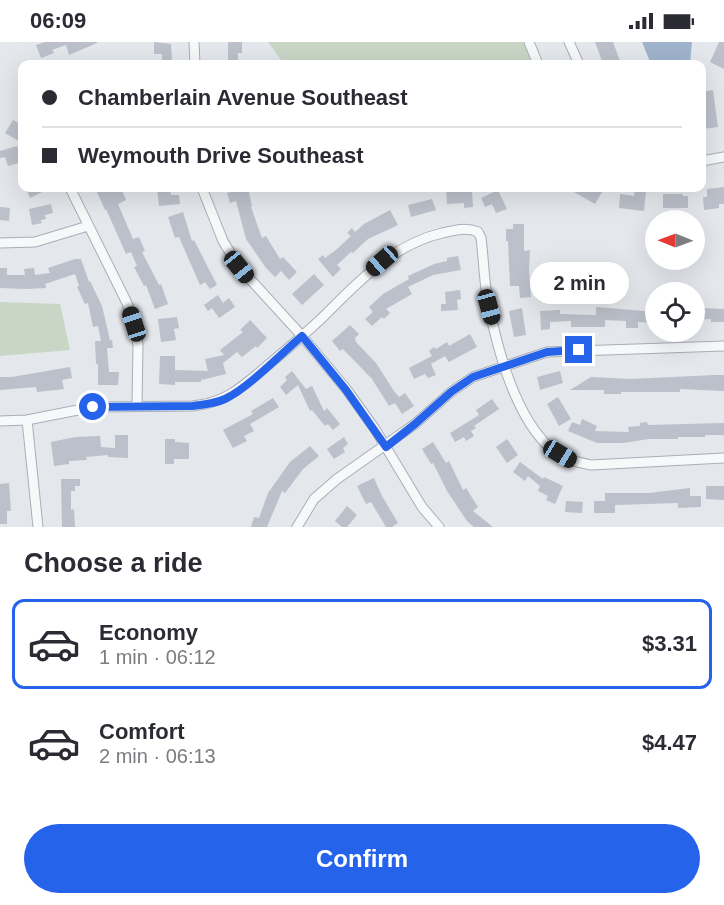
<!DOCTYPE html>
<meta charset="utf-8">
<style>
:root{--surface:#fff;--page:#f2f2f3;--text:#2b2b33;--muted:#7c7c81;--line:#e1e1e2;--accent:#2563eb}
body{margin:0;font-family:Arial,sans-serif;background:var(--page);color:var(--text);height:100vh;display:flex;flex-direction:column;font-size:22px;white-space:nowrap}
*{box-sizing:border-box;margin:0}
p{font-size:20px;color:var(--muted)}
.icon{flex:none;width:33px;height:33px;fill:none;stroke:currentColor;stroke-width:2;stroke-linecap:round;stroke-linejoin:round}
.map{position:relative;height:485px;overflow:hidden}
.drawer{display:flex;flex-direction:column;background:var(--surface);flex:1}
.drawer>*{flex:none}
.guide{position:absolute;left:18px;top:18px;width:688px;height:132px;border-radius:12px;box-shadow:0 6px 24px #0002;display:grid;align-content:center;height:132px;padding:0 24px;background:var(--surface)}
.needle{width:39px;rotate:271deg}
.fabs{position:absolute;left:645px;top:168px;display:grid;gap:12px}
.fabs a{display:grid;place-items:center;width:60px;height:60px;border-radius:50%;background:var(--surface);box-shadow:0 6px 24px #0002;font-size:30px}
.end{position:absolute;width:27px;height:27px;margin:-14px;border:8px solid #2563eb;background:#fff;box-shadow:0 0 0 3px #fff}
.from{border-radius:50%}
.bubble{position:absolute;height:42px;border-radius:21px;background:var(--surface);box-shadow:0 6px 24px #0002;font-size:20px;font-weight:700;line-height:42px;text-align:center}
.car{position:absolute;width:18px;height:36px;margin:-18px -9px;border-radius:8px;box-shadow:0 0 4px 2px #0007;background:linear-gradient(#222 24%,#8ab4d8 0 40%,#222 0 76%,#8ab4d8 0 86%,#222 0)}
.guide b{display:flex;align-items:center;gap:21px;height:57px;font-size:22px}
.guide b+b{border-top:2px solid var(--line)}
.guide i{width:15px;height:15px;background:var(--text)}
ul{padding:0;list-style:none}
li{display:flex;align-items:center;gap:18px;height:90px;margin:0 12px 9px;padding:0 12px;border:3px solid transparent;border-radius:12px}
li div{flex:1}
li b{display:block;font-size:22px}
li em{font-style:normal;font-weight:700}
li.on{border-color:var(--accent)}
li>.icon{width:54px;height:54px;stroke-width:1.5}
h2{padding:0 24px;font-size:27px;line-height:72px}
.action{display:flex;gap:12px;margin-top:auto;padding:12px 24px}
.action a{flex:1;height:69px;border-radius:36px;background:var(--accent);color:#fff;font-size:24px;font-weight:700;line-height:69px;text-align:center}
.status{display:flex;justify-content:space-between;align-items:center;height:42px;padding:0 30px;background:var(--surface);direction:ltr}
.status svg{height:16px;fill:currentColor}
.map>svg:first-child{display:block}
.green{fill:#c9d6c5}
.water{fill:#9fb4cc}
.building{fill:#bbc0ca}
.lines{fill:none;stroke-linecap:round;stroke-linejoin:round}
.minor-casing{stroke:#a9aeb7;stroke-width:11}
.minor{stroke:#f7f8fa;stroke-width:9}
.route{stroke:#2563eb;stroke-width:8}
</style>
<div class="status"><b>06:09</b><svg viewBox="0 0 49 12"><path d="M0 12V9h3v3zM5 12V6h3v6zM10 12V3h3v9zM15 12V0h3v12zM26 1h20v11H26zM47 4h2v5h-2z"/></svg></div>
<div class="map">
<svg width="724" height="485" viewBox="0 0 724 485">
<rect width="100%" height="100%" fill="#e4e7ec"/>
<path class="green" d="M268,0H529L538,22H284Z
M0,260L60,262L70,308L0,314Z"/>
<path class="water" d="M642,0H692L690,22H651Z"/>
<path class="building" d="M45,0H97V1L69,13L66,3L52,8L54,11L41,16L36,3Z
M154,0L171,2L172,20H162V12H154Z
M228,0H242V11H238V22H228Z
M595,0H613L621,22H603Z
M719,0H724V27L710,20Z
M713,48L718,85L702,87V50Z
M13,78L22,83V92L19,99L5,91Z
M17,104L22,120L8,124L5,115L0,116V109Z
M724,145V162H719V166L704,168L703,155H707V147Z
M26,146H40L42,150L30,156Z
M107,146H121L126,158L118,162L133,197L139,195L145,209L142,210L159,243L161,242L168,262L155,267L146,243L144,244L134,225L137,224L131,210L126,212L106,167L105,168L97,150Z
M157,146H170L171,153H179L180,162L159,164Z
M248,146L252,164L251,165L262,196L266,194L280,217L283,215L297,230L289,238L281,229L275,235L266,226L246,197L236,159L230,161L227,151Z
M460,146L461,149H472L473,165L464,166V161L447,162L446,147Z
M576,146H594L602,150L595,162L574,150Z
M635,147L646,149L644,169L619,166L620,152L634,154Z
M498,148L507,167L496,171L492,162L485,165L481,156Z
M663,152H683V154H688V166H663Z
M432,157L436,168L411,175L408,163Z
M51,162L53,171L45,173L46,177L41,178L42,181L32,183L29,167Z
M0,165L10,166L9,179L0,178Z
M390,168L398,183L368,197L353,211L351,210L337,223L341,227L333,235L318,217L323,213L325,216L337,207L351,194L347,191L352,186L355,190L364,182Z
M183,170L192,199L194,198L217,243L210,247L205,240L200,243L179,195L175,196L168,175Z
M513,182H524V209L530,208L529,229L531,255L520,256L519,244H510L508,199H506V187H513Z
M458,214L461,228L433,233L408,245L412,252L386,267L390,271L384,277L382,275L372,284L365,277L373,270L369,265L383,252L409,237L408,234L434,222L447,219V216Z
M75,217H81L89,240L90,239L102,264L110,298H112L113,306H107L109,330H119L118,343H98V322H96L95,299H101L98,284L93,285L88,261L85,262L77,245L79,244L75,232L45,242L46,246L26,247L0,246V226H7V233H25L24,227L34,226L35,233L50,231L48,226Z
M314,232L324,243L302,263L292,252Z
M460,248L461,257L457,258L458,268L441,269V262H446L445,250Z
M218,253L223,261L229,256L235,265L219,276L212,266L208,269L204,263Z
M596,265L656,270V281L638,280V286H626V279L605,278V285H571V279L550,280V287L541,288L540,269L560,268V272L596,273Z
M522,266L526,293L514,295L509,269Z
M703,266L724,267V280H711V277L694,278V267Z
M177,275L179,286L174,287L176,298L161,300L158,277Z
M250,278L267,296L257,306L256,304L242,315L237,310L223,321L226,332L201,338V340H175V343L159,342L160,314H175V328L208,329L205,317L224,313L220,308L243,290L240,288Z
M350,283L359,292L355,296L356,300L376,321L394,349L399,355L405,351L414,364L402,372L395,361L389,364L372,337L343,307L340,309L332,299Z
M470,292L477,305L449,320L445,314L431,322L436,333L428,336L425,332L414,337L409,326L432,314L429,309L434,305L436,307L447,300L449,304Z
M70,325L72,336L62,338L64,347L37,350L36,345L0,348V335H12Z
M292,329L306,347L312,344L324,369L327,366L340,382L333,388L328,382L325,384L312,368L310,369L298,343L286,353L280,345L287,338L285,335Z
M560,329L563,341L540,348L537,335Z
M715,333H724V349L680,347V350H621V352H604V348H570L591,335L630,337Z
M558,355L571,377L559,384L547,362Z
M273,356L279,365L250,382L254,389L244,394L247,399L233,406L223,388L253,372L251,369Z
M492,357L499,367L474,384L476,386L471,389L474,394L466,399L464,395L455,400L450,391L479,373L476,368Z
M582,377L597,384L595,389L629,390L628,385L640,384V381L647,380L648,383L724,381V393H705V395H678V397H649L623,401H597L568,389L572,380L580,383Z
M115,393H128V416L108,415V413L86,415L87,418L69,419V422L54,424L51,400L75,395L100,394L101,405L115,406Z
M344,395L348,402L343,406L345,410L334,417L327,407Z
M165,397H175V400L189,401V417H174V422H165Z
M507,397L518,413L507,421L496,405Z
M433,400L446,421L449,419L463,448L466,446L478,465L473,469L493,485H474L467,479L447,449L433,421L431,422L422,407Z
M310,404L319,414L303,427L285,451L282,449L267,485H251L254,475L259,476L268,451L290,420Z
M520,420L543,437L544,435L563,444L555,462L546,458L548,454L538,449L540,444L528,434L525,439L513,430Z
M374,436L382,454L398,481L392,485H386L371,460L366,462L357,444Z
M61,437H80V444H75V449H71V468L74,467L75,485H62Z
M9,441L11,469H7V482H0V442Z
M706,444H724V458L706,457Z
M690,446V454H701V465L678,466V461L615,463V471H594V459H605V451H649Z
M566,459L583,460L582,471L565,470Z
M347,464L357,473L347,485H342L335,479Z"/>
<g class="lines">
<g class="minor-casing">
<path id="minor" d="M194,0L195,22
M529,0L538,22
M569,0L579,22
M702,119L724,115
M70,146L127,261L134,282L138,303L137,364
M202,146L223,199L239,225L302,294L347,348L375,387L422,465L439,485
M0,201L35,200L88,184
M27,378L38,485
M0,379L27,378L93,365L192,364C226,361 242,345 267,324C286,308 305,292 323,275C358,240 392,203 442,191C455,188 466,185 478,190L481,196C484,219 484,243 489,265C498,309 515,373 549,405C560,416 576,420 591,423L724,416
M297,485L314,457L337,437L415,382L451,350L473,335L547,310L724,304"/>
</g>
<use href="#minor" class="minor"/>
</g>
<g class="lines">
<path class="route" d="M93,365L192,364C203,363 214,362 225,357C248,346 281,312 302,294L346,348L386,405L415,382L451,350L473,335L547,310L579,308"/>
</g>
</svg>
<div class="fabs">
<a><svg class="needle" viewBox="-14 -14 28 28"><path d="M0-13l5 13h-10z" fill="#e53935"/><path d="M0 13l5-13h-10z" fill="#7c7c81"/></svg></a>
<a><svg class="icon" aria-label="locate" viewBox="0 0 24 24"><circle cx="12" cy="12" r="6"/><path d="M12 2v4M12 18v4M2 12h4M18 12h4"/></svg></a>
</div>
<i class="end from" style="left:93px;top:365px"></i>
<i class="end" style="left:579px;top:308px"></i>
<div class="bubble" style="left:530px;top:220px;width:99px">2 min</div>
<i class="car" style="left:382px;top:219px;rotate:229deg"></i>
<i class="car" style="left:239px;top:225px;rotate:141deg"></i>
<i class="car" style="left:489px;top:265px;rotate:165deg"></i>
<i class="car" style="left:134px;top:282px;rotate:342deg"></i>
<i class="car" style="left:560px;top:412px;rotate:121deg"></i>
<div class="guide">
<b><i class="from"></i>Chamberlain Avenue Southeast</b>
<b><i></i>Weymouth Drive Southeast</b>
</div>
</div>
<section class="drawer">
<h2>Choose a ride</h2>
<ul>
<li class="on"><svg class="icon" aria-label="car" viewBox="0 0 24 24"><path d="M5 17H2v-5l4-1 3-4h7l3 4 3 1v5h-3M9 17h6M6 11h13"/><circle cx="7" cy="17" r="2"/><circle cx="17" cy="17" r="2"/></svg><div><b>Economy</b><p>1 min · 06:12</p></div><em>$3.31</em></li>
<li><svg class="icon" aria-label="car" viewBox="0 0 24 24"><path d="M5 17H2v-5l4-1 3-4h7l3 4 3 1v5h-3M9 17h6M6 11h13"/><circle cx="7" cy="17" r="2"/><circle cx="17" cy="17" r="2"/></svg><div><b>Comfort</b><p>2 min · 06:13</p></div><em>$4.47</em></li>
</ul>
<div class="action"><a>Confirm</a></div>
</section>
